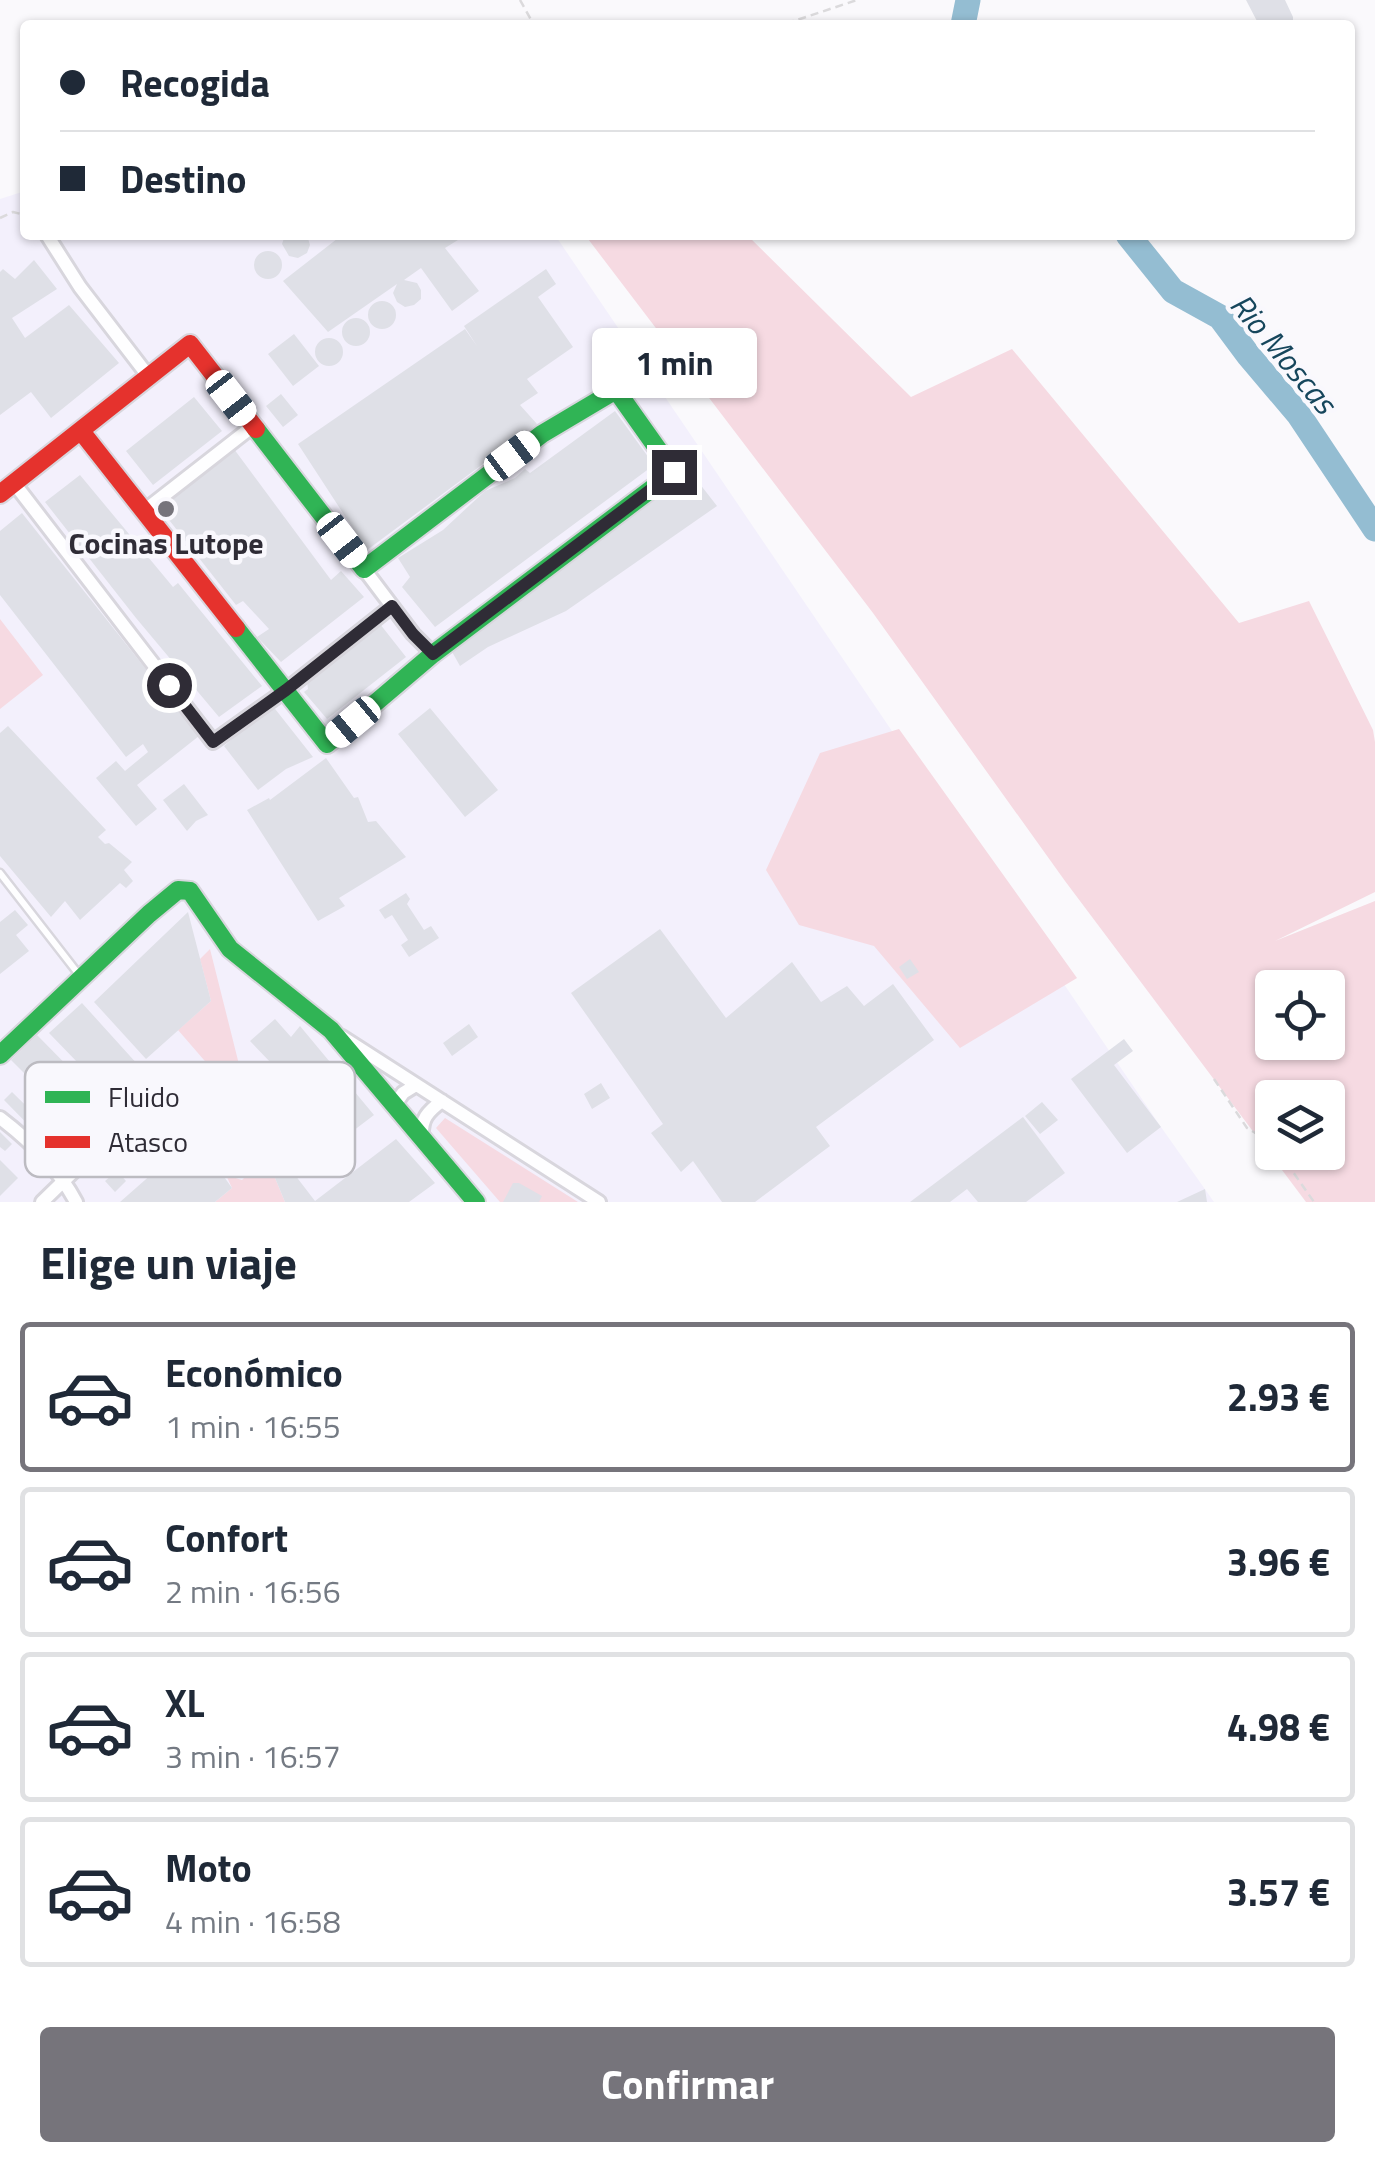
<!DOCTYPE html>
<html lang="es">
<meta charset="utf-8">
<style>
:root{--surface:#fff;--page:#f6f6f7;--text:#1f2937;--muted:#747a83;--line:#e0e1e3;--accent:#76747b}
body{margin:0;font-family:"Titillium Web",sans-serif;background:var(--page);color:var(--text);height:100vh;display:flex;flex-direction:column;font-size:38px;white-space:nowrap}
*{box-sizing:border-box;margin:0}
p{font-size:32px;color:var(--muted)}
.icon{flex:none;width:55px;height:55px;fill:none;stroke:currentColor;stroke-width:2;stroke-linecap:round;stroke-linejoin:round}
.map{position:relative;height:1202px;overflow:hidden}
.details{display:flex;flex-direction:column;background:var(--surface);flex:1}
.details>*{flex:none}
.hud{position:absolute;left:20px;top:20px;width:1335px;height:220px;border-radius:10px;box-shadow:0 2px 8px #0004;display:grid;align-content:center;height:220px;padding:0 40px;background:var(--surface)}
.tools{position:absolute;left:1255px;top:970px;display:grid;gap:20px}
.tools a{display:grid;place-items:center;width:90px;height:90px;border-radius:10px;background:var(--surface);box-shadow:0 2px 8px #0004;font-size:50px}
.end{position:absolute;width:45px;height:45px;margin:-22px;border:12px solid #2f2c36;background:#fff;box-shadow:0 0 0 5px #fff}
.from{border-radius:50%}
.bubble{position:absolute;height:70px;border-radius:10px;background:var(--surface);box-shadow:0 2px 8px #0004;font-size:32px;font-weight:700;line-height:70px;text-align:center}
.car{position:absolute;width:30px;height:60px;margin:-30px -15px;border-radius:12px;box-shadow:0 0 8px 2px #0007;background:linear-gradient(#fff 24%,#345 0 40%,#fff 0 76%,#345 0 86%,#fff 0)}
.hud b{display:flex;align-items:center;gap:35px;height:95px;font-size:38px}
.hud b+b{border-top:2px solid var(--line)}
.hud i{width:25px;height:25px;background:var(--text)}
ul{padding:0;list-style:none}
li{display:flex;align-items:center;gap:30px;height:150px;margin:0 20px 15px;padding:0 20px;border:5px solid var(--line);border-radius:10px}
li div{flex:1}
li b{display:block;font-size:38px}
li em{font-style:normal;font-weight:700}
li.current{border-color:var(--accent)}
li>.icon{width:90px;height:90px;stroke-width:1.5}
h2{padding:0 40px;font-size:45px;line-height:120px}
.action{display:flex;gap:20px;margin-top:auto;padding:20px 40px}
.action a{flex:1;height:115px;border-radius:10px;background:var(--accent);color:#fff;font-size:40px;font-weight:700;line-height:115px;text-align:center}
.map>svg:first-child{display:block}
.built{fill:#f3f0fc}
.green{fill:#f6dae2;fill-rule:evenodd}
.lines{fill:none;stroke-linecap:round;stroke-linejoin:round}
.river{stroke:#94bdd2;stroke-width:25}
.building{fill:#dfe0e7}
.lane-casing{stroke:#d8d6dd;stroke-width:11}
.street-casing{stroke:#d8d6dd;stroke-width:18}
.fast-casing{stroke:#d8d6dd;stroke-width:22}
.jam-casing{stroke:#d8d6dd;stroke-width:22}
.path{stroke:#dbdadc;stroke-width:2.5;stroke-dasharray:8 5;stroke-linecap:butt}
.lane{stroke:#fefeff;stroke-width:6}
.street{stroke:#fefeff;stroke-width:12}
.fast{stroke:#30b455;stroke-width:18}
.jam{stroke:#e5322d;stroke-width:18}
.route{stroke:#2f2c36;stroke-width:12}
.poi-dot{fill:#76747b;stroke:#f9f8fd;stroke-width:4}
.labels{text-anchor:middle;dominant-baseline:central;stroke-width:9;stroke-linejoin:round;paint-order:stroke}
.poi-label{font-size:30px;font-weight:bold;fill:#2f2c36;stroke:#f9f8fd}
.water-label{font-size:32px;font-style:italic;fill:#16465c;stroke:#f9f8fd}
.key{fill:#f9f8fd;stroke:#bcbbc1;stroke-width:2.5}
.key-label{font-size:28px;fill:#2f2c36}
</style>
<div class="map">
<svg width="1375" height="1202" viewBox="0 0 1375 1202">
<rect width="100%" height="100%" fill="#faf9fc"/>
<path class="built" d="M25,191V235H555L1161,1127L1214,1202H0V199Z"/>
<path class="green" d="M585,235H747L911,397L1012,349L1239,623L1309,601L1373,730L1375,742V892L1275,941L1375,901V1202H1306L1065,881L873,613ZM1272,988H1328V1042H1272ZM1272,1098H1328V1152H1272Z
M0,619L43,675L0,709Z
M899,729L1077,978L960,1048L874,946L799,925L766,870L820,753Z
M210,949L256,1132L285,1202H215L232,1188L226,1175L242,1180L255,1167L232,1104L236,1097L178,1030L211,1001L200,959Z
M445,1118L578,1202H500L436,1128Z"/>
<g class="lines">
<path class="river" d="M963,25L968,0
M1128,235L1173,291L1220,317L1249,356L1299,415L1375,529"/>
</g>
<path class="building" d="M1246,0H1285L1293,17V25H1259Z
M285,235H307L310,245L307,253L298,258L289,256L282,244Z
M342,235H454L458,240L445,248L479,291L452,311L421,268L404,280L417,283L421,290V299L414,305L405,307L397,302L393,293L397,284L328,332L283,281Z
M254 265a14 14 0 1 1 28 0a14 14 0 1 1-28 0Z
M34,260L57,289L12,318L25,338L69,305L119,363L51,418L31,392L0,415V272L3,269L15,279Z
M546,269L556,284L538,297L573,347L527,379L538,393L520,405L537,424L367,550L298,444L465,329L477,346L464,326Z
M368 315a14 14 0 1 1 28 0a14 14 0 1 1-28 0Z
M342 332a14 14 0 1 1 28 0a14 14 0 1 1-28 0Z
M294,334L319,366L293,386L268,354Z
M315 352a14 14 0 1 1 28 0a14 14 0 1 1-28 0Z
M281,394L298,415L283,427L266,406Z
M194,397L222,431L153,485L126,451Z
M615,411L654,465L435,627L402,587L410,577L398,558L443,530L485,491L515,478L525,469L530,473Z
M234,449L331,580L341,571L364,597L281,662L257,637L269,629L243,601L236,605L162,511V504Z
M689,470L717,506L566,611L488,647L460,666L451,650Z
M80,475L173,587L178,583L262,686L219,717L136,618L45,502Z
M22,513L199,736L137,785L157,809L136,826L96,778L116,761L125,771L148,752L143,744L126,757L0,595V531Z
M380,624L406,657L327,719L304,692L308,689L307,682Z
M272,705L313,757L286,769L258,790L224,746Z
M430,708L498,790L465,817L398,734Z
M8,726L106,830L98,837L105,844L109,843L132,862L124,870L133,881L126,888L120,883L80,920L65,901L51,917L0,856V733Z
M326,758L354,798L358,797L368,822L376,821L406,857L339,898L345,906L318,921L247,810L269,798L270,800Z
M184,784L208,815L196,821L187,831L163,800Z
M406,893L410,899L407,904L424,930L431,926L439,938L409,957L401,945L408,940L392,915L385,919L379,910Z
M15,910L28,925L16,935L29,951L0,974V922Z
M188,912L211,1001L146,1059L94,1002Z
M660,929L726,1018L792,962L821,1002L847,986L864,1006L893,984L934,1040L816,1127L830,1146L755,1202H722L693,1161L681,1172L651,1133L663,1124L571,993Z
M910,959L919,972L907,979L899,967Z
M82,1003L139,1066L138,1072L149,1085L130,1103L117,1089L109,1095L49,1033Z
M275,1019L291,1037L300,1026L374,1115L295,1175L315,1201L396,1139L435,1183L409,1202H285L256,1132L244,1087L272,1064L250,1041Z
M469,1024L478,1037L452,1056L443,1043Z
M37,1035L101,1100L76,1125L11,1060Z
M1124,1039L1133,1051L1114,1065L1161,1127L1127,1153L1071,1079Z
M601,1083L610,1098L592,1109L584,1094Z
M12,1092L62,1141L53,1150L4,1100Z
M1042,1102L1058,1120L1040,1134L1025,1116Z
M1023,1117L1065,1173L1026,1202H978L967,1189L950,1202H910Z
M0,1132L12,1144L5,1151L0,1147Z
M195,1136L232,1188L215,1202H120Z
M0,1160L18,1178L0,1196Z
M117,1171L126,1181L115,1192L105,1181Z
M513,1183H519L542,1196L539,1202H503Z
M1205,1189L1207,1202H1177Z"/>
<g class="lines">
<g class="lane-casing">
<path id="lane" d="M0,873L80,976"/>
</g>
<g class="street-casing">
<path id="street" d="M47,235L80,287L149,377
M14,483L213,742L286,690L392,606
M144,511L253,426
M364,569L413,634L433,654
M342,1037L599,1202
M394,1106L403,1093L416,1085
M0,1118C29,1140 59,1170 76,1202
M422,1137C421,1119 427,1112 442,1101
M42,1202L152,1095L201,1090"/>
</g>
<g class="fast-casing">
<path id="fast" d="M236,628L327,744L433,654L674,472L616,390L542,434L364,569L256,429
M0,1055L149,914L178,890L190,891L230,949L331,1030L476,1202"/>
</g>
<g class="jam-casing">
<path id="jam" d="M81,431L236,628
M0,494L190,344L256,429"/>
</g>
<path class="path" d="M520,0L534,25
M773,25L794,21L857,0
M0,218L13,212L25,215
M1214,1079L1247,1128L1272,1143
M1279,1152L1314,1202"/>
<use href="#lane" class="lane"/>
<use href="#street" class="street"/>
<use href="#fast" class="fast"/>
<use href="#jam" class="jam"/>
</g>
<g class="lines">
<path class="route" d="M169,685L213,742L286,690L392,606L413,634L433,654L674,472"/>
</g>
<circle class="poi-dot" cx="166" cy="509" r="10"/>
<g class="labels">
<g class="poi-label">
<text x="166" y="543">Cocinas Lutope</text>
</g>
<g class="water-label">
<text transform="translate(1284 353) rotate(50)">Rio Moscas</text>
</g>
</g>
<rect x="25" y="1062" width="330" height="115" rx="15" class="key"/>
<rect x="45" y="1091" width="45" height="12" fill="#30b455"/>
<rect x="45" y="1136" width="45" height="12" fill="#e5322d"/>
<g class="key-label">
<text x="108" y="1107">Fluido</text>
<text x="108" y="1152">Atasco</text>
</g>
</svg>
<div class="tools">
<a><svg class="icon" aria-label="locate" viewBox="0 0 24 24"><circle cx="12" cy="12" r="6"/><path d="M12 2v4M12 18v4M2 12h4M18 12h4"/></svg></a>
<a><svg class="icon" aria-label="layers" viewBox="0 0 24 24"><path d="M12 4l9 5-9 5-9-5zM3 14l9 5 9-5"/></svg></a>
</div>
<i class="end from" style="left:169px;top:685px"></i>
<i class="end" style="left:674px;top:472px"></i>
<div class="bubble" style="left:592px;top:328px;width:165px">1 min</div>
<i class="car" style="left:231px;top:398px;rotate:142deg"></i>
<i class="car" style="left:512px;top:456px;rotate:53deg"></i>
<i class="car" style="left:342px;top:540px;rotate:142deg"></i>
<i class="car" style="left:353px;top:722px;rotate:230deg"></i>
<div class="hud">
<b><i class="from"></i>Recogida</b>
<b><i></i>Destino</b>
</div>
</div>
<section class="details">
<h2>Elige un viaje</h2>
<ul>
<li class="current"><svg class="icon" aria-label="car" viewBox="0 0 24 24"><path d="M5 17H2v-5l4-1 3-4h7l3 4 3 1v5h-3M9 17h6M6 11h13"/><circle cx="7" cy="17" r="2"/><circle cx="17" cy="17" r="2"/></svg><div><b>Económico</b><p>1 min · 16:55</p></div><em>2.93 €</em></li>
<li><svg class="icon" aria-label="car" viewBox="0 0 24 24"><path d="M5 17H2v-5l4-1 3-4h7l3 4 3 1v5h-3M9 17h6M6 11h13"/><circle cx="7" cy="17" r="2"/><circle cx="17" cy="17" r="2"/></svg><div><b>Confort</b><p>2 min · 16:56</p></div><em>3.96 €</em></li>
<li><svg class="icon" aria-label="car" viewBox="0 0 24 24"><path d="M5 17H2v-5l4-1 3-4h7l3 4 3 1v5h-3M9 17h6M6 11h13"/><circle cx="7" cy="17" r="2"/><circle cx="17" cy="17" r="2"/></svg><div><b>XL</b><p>3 min · 16:57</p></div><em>4.98 €</em></li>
<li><svg class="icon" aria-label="car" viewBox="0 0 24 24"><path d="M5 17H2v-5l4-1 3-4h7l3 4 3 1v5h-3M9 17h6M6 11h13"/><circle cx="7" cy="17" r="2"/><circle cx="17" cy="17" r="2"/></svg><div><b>Moto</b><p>4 min · 16:58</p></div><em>3.57 €</em></li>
</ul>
<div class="action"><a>Confirmar</a></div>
</section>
